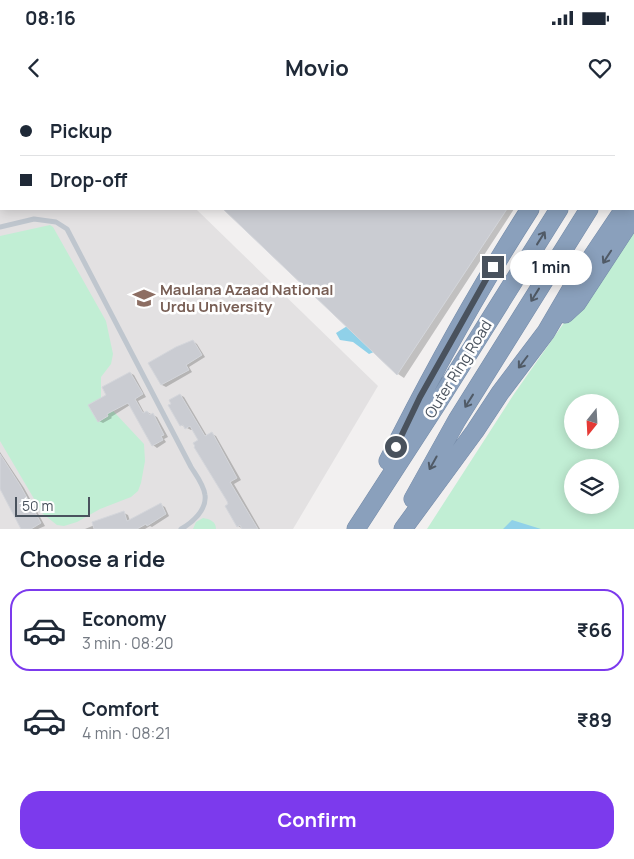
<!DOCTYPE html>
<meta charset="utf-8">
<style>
:root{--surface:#fff;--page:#f2f2f3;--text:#1f2937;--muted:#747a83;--line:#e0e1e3;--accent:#7c3aed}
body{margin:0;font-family:Manrope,sans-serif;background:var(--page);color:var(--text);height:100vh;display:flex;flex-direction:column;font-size:19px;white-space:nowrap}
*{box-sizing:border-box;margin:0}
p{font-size:16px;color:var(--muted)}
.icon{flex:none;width:28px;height:28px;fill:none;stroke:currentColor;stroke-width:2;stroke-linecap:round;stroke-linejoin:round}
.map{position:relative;height:429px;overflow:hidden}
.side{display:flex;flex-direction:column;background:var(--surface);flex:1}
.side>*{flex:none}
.hud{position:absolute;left:0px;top:0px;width:635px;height:110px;box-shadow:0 2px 12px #0003;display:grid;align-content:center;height:110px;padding:0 20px;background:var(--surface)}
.needle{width:32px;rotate:198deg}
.buttons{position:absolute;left:564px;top:294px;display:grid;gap:10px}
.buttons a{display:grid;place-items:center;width:55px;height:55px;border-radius:50%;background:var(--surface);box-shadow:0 2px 12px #0003;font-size:25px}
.scale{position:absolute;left:15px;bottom:12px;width:75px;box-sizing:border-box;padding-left:5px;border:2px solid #49525d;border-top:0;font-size:14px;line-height:18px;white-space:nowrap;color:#49525d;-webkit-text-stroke:4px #fff;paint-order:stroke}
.end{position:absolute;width:22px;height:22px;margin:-11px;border:6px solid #49525d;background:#fff;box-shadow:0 0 0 2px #fff}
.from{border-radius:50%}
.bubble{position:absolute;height:35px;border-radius:18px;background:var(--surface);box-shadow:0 2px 12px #0003;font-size:16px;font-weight:700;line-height:35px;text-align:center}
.hud b{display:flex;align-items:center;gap:18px;height:48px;font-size:19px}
.hud b+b{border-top:1px solid var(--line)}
.hud i{width:12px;height:12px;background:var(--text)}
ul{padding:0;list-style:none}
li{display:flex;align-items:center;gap:15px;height:82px;margin:0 10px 8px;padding:0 10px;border:2px solid transparent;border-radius:20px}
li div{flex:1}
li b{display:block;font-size:19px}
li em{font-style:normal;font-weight:700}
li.on{border-color:var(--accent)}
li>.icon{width:45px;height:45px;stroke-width:1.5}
h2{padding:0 20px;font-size:22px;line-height:60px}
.cta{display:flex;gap:10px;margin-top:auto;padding:10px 20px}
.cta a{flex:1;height:58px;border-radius:20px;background:var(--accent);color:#fff;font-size:20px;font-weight:700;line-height:58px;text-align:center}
.status{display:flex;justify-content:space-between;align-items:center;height:35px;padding:0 25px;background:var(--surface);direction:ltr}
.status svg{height:14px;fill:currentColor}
header{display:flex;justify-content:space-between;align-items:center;height:65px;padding:0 20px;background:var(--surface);font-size:22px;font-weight:700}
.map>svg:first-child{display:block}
.education{fill:#e3e1e2}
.green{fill:#c1eed4;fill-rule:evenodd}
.water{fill:#90d1e9}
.shadow{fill:#0003}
.building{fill:#caccd2;stroke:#d4d6db}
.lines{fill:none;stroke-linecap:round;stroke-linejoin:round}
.highway-casing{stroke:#758ba8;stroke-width:19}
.lane{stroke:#bfc6ce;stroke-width:5}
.street{stroke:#bfc6ce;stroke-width:10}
.highway{stroke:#8aa0bc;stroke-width:18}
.oneway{stroke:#505a66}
.route{stroke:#49525d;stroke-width:6}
.labels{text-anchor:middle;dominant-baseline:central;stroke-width:5;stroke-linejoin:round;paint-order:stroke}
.education-label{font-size:15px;font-weight:bold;fill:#785e54;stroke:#fff;text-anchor:start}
.street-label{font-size:15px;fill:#49525d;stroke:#fff}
</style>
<div class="status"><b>08:16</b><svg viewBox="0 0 49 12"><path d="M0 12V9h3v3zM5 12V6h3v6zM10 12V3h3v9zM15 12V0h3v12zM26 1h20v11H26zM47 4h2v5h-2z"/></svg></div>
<header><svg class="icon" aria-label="back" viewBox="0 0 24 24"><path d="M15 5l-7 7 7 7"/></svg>Movio<svg class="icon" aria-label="heart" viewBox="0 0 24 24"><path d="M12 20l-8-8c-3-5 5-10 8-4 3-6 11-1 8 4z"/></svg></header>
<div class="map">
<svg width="634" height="429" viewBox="0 0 634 429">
<rect width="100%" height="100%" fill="#f2f0f0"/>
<path class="education" d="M8,109H196L378,286L293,429H0V110Z"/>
<path class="green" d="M634,123V429H427L514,294ZM572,302H610V340H572ZM572,368H610V405H572Z
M50,125L53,127L106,221L113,254L111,264L101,277V298L144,344L145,361L141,383L138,391L131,397L100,409L77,422L64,426L57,425L43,414L0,341V136Z
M203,418C209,419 216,421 216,429H193L196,422Z"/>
<path class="water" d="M352,223L381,249L369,254L353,242L340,240L336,233Z
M512,420L541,429H503Z"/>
<path class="shadow" d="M283,0H586L282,1Z
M225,109H514L404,278L398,274Z
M193,241L197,244L205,257L189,267L192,272L166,287L162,285L150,263Z
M130,273L134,275L146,297L138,301L145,314L147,312L157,317L168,337L164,339L166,342L157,348L153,345L130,305L111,317L112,318L103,323L99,321L108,296Z
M180,295L184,297L207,336L212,334L216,336L241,380L234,384L260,429H243L238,426L227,407L230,405L200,341L193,329L191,330L181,325Z
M0,352L24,388L45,426L38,429H23L0,386Z
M161,405L165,407L169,416L152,427L150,426L145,429H85L124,413L128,415L130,421Z"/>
<path class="building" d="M223,109H507L397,275Z
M193,240L202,255L186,265L189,270L161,285L148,263L176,247Z
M130,272L143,294L135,299L143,313L147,311L150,315L153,313L164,335L161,336L163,340L152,346L128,303L107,314L108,316L98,322L88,305L106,295L102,287Z
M180,294L205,336L212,332L237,378L230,382L258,429H242L240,425L237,427L225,406L228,404L227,401L194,347L195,346L193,343L198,340L190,326L185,329L183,325L180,326L168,305L171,304L169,300Z
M0,354L20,385L41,423L31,429H21L0,389Z
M161,403L166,414L147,426L146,424L137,429H94L92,422L124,411L127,421Z"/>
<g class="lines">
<g class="highway-casing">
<path id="highway" d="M597,1L598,0
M626,1L627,0
M634,94V93
M565,214L577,203L634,116
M388,361C431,275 478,190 530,109
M413,399L457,320L589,109
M356,429L435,307L559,109
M403,429L475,331L500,293L546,232L577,179L624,109"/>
</g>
<path class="lane" d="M0,127L34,119L56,122L67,129L191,367C196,375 204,385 205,395C207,410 192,423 181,429"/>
<path class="street" d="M0,80H1
M0,101H1"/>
<use href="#highway" class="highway"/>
</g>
<defs><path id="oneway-shaft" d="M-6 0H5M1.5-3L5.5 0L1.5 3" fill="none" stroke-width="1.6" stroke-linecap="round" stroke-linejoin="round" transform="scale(1.25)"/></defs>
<g class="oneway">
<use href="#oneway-shaft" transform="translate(541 138) rotate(-58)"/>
<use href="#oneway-shaft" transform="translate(607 157) rotate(123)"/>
<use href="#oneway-shaft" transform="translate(535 195) rotate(122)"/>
<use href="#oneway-shaft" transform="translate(523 262) rotate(127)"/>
<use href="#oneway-shaft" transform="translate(469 301) rotate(122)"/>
<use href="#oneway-shaft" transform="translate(433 363) rotate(119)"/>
</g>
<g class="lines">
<path class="route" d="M396,347L420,297L493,167"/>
</g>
<defs>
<g id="university-bare" transform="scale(1.725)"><path d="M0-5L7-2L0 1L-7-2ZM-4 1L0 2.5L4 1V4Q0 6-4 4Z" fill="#8d6e63" stroke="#fff" stroke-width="2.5" paint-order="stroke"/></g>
</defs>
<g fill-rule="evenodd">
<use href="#university-bare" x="144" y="198"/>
</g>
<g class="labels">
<g class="education-label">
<text x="160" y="189">Maulana Azaad National<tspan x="160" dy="17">Urdu University</tspan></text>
</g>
<g class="street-label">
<text transform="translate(458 269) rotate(-58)">Outer Ring Road</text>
</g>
</g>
</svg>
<div class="buttons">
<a><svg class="needle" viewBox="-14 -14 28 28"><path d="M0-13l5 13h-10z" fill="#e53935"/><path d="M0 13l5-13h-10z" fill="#747a83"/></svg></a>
<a><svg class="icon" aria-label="layers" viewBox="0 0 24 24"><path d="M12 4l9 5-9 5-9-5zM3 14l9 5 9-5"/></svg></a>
</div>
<div class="scale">50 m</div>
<i class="end from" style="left:396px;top:347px"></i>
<i class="end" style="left:493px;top:167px"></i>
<div class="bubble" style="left:510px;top:150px;width:82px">1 min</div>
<div class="hud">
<b><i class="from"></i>Pickup</b>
<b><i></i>Drop-off</b>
</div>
</div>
<section class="side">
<h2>Choose a ride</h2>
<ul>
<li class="on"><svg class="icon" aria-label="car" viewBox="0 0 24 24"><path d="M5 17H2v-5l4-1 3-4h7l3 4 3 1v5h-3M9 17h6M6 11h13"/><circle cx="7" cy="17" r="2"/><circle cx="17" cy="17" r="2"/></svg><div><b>Economy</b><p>3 min · 08:20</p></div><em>₹66</em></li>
<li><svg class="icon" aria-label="car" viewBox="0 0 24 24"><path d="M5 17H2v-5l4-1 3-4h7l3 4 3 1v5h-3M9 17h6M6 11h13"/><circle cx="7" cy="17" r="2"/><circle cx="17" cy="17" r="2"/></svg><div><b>Comfort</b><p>4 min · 08:21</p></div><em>₹89</em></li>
</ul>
<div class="cta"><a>Confirm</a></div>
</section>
